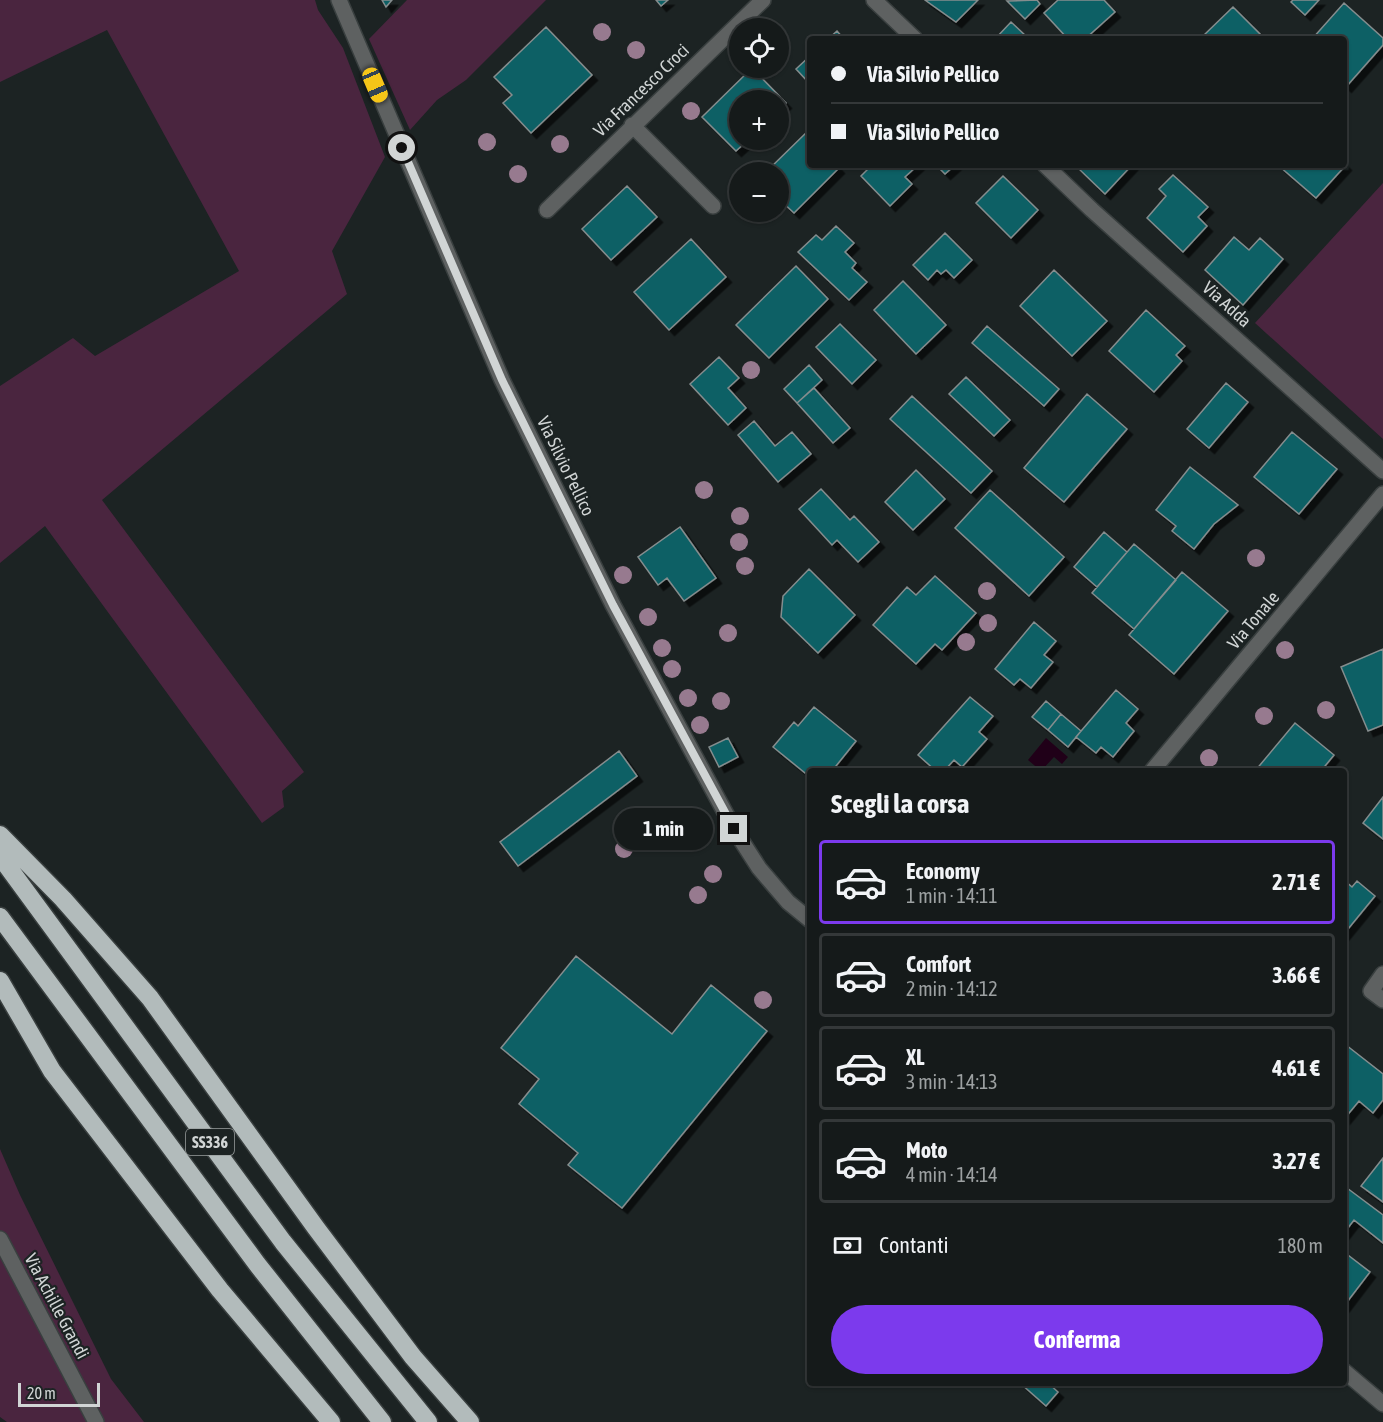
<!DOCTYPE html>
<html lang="it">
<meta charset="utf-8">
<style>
:root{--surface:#151a1a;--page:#1e2323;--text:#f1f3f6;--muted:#9da1a2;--line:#343839;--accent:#7c3aed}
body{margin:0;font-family:"Asap Condensed",sans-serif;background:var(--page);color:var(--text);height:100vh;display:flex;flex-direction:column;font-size:22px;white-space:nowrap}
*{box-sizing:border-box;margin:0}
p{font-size:20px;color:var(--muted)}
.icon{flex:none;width:33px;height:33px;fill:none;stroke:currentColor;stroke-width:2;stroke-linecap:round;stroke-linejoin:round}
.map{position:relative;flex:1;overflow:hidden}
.drawer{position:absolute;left:807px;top:768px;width:540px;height:618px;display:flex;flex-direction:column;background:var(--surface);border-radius:6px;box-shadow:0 2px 4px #0004,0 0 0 2px var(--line)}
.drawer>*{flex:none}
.guide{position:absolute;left:807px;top:36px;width:540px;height:132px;border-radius:6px;box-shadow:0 2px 4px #0004,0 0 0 2px var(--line);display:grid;align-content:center;height:132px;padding:0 24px;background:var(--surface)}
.fabs{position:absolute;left:729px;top:18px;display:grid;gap:12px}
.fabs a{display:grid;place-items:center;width:60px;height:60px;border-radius:50%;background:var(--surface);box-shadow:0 2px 4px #0004,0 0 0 2px var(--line);font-size:30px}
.scale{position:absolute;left:18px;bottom:15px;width:82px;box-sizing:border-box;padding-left:6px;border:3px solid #d1d5d5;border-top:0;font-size:16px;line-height:21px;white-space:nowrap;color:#d1d5d5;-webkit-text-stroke:4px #1c2323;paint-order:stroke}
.end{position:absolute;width:27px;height:27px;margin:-14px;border:8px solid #d1d5d5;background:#111;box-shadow:0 0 0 3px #111}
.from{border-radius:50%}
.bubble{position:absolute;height:42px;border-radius:21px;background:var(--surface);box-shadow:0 2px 4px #0004,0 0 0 2px var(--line);font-size:20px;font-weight:700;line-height:42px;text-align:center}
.car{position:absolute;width:18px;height:36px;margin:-18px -9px;border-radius:8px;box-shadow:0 0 4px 2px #0007;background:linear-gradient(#f5c518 24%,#345 0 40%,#f5c518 0 76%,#345 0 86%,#f5c518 0)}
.guide b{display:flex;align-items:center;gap:21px;height:57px;font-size:22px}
.guide b+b{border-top:2px solid var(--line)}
.guide i{width:15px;height:15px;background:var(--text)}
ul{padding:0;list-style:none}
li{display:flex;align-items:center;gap:18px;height:84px;margin:0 12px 9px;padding:0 12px;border:3px solid var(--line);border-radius:6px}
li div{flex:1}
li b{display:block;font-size:22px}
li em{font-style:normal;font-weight:700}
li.on{border-color:var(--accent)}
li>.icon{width:54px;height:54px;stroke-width:1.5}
h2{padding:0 24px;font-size:27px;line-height:72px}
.pay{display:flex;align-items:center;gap:15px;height:66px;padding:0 24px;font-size:22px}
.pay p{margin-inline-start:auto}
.cta{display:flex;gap:12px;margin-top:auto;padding:12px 24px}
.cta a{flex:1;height:69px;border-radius:36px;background:var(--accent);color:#fff;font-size:24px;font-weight:700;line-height:69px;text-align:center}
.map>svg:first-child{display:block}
.green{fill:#4a253f}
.water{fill:#200018}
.building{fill:#0d6065;stroke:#858d8e;stroke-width:1.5;filter:url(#shadow)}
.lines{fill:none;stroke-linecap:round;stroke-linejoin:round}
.minor-casing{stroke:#393f3f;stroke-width:18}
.highway-casing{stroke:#393f3f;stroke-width:21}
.minor{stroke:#5e6161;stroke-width:15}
.highway{stroke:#b2bbbb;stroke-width:18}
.tree{fill:#977a8f}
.route{stroke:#d1d5d5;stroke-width:8}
.labels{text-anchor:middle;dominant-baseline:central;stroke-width:4.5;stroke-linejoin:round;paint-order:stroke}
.shield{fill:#1c2323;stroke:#9ba0a0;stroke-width:1.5}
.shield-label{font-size:16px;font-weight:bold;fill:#d1d5d5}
.street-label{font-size:18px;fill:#d1d5d5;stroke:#1c2323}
</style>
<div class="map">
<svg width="1383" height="1422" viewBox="0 0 1383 1422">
<defs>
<filter id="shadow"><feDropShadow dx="5.5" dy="5.5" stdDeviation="0" flood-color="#0009"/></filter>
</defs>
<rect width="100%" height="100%" fill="#1c2323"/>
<path class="green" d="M0,0H315L318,10L343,48L385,157L332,251L347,294L102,500L304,772L282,791L284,807L262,823L45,526L0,563V386L73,338L95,356L239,271L107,30L0,82Z
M407,0H546L466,80L437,100L410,130L369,39Z
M1383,183V439L1255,323Z
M0,1149L20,1195L111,1379L144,1422H7L0,1417Z"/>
<path class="water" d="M1046,738L1068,757L1062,764L1054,757L1041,771L1028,760Z"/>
<path class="building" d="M382,0H392L386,7Z
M656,0H668L661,6Z
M925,0H978L956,22Z
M1037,0L1040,4L1025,19L1007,1Z
M1058,0H1104L1115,12L1085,39H1068L1044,13Z
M1293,0H1319L1305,15L1291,2Z
M1344,3L1383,38V45L1346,87L1344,85V39H1312Z
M1233,7L1260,34L1255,38L1256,39H1206L1203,36Z
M1011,22L1027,37L1025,39H995Z
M546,27L592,75L531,133L503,103L512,95L494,77Z
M837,31L844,39H828Z
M810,56V84L796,69Z
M752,68L786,103L778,110V100H740V140H748L736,151L702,117Z
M810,129V165H836L839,168L794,213L778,198V172H766Z
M1344,163L1346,165L1316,198L1279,166L1344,165Z
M872,165H918L905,177L912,184L890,206L861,176Z
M936,165H955L945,174Z
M1082,165H1132L1105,194L1079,169Z
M1173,175L1208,207L1198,217L1207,226L1183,252L1147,218L1166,196L1159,189Z
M1003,176L1038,210L1011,238L976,203Z
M627,186L657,217L611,260L582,229Z
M836,226L854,243L845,252L856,263L852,268L867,282L849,300L798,252L816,235L822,240Z
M945,233L972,260L954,278L946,270L941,274L937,270L928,280L913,265Z
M1234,237L1249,250L1260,238L1283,259L1243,305L1205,270Z
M691,239L726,277L669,330L634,292Z
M796,266L828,299L769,358L736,325Z
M1054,270L1107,321L1072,356L1020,306Z
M903,281L946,325L916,354L874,310Z
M1146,310L1185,346L1176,355L1182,361L1154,392L1109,351Z
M840,324L876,360L852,384L816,347Z
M987,326L1059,389L1044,406L972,343Z
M719,357L739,378L728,388L746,408L728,425L690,384Z
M809,365L822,380L797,403L784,389Z
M966,377L1010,420L994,436L949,394Z
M1226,383L1248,402L1209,448L1187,429Z
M814,388L850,428L833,443L797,403Z
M1087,394L1127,429L1064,502L1024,468Z
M912,396L992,471L971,493L890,419Z
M754,421L775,446L792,432L811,454L778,482L738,435Z
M1292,432L1337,469L1299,514L1254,477Z
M1190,467L1238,505L1214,524L1194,549L1172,531L1176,526L1156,510Z
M916,470L945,499L913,530L885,502Z
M821,489L850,520L854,516L879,542L858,562L837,540L832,545L799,509Z
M990,490L1064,557L1029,596L955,528Z
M680,527L716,578L684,601L667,578L658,585L638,557Z
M1104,532L1127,552L1097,587L1074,567Z
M1134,544L1176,580L1134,629L1092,593Z
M809,569L855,615L818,653L781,617L783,596Z
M1182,572L1228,611L1174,674L1129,635Z
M935,576L976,613L942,650L935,644L916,664L873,625L907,587L916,595Z
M1034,622L1056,641L1044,655L1053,662L1031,688L1020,679L1014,685L995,669Z
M1383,649V725L1368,731L1341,667Z
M1116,690L1138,709L1126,723L1134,731L1113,757L1101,747L1096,753L1076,737Z
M970,697L993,716L979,732L987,739L962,767L954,760L944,771H936L918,755Z
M1046,701L1061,714L1048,730L1032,717Z
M814,707L856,741L832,771H810V777L773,747L794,722L798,726Z
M1061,714L1081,731L1068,747L1048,730Z
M1295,723L1334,755L1321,771H1255Z
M728,738L738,757L719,767L709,747Z
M619,751L637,776L518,866L500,842Z
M1383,797V839L1363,823Z
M1344,880L1352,887L1357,881L1375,896L1344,934Z
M576,956L672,1034L711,985L767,1031L622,1208L568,1165L578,1153L519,1104L539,1079L501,1048Z
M1346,1045L1383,1074V1100L1373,1113L1359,1101L1345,1118L1344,1047Z
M1383,1158V1202L1361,1186Z
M1347,1188L1383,1215V1243L1354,1220L1344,1233V1191Z
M1344,1252L1370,1272L1344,1306Z
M1020,1383H1048L1058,1392L1046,1406Z"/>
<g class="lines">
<g class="minor-casing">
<path id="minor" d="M339,0L502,380L613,605L734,829L759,868L788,902L810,920
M874,0L915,39
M632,125L713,206
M1045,165L1092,210L1383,471
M547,210L763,0
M1152,771L1383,494
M1383,974L1371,991L1383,1000
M0,1239L96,1422
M1344,1371L1383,1404"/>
</g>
<g class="highway-casing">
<path id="highway" d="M0,835L63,899L150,998L316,1228L413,1357L470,1422
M0,856L283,1242L428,1422
M0,917L257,1264L382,1422
M0,981L52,1071L220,1290L331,1422"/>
</g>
<use href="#minor" class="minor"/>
<use href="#highway" class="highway"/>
</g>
<g class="tree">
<circle cx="602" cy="32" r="9"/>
<circle cx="636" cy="50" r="9"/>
<circle cx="691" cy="111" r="9"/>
<circle cx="487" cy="142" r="9"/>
<circle cx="560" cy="144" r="9"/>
<circle cx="518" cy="174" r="9"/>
<circle cx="751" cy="370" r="9"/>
<circle cx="704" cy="490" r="9"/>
<circle cx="740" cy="516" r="9"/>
<circle cx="739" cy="542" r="9"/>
<circle cx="1256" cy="558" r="9"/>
<circle cx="745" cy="566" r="9"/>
<circle cx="623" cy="575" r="9"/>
<circle cx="987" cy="591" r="9"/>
<circle cx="648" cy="617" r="9"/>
<circle cx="988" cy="623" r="9"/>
<circle cx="728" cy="633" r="9"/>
<circle cx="966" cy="642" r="9"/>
<circle cx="662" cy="648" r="9"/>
<circle cx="1285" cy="650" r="9"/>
<circle cx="672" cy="669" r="9"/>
<circle cx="688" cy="698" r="9"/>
<circle cx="721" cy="701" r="9"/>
<circle cx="1326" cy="710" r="9"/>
<circle cx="1264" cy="716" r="9"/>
<circle cx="700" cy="725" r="9"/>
<circle cx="1209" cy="758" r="9"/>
<circle cx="624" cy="849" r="9"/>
<circle cx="713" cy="874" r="9"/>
<circle cx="698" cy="895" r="9"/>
<circle cx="763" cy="1000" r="9"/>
</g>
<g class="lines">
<path class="route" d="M402,148L502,380L613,605L734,829"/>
</g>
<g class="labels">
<rect class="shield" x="186" y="1129" width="48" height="26" rx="4.5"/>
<g class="shield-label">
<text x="210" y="1142">SS336</text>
</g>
<g class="street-label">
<text transform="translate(641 90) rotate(-44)">Via Francesco Croci</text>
<text transform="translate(1227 304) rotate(42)">Via Adda</text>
<text transform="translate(566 466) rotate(64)">Via Silvio Pellico</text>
<text transform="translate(1253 620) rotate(-50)">Via Tonale</text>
<text transform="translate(57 1306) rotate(62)">Via Achille Grandi</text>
</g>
</g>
</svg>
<div class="fabs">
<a><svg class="icon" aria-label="locate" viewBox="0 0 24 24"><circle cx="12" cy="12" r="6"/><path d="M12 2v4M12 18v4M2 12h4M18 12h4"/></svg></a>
<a>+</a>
<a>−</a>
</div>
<div class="scale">20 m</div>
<i class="end from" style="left:402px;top:148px"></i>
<i class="end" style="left:734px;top:829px"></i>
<div class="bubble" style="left:614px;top:808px;width:99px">1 min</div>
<i class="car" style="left:375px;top:85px;rotate:157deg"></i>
<div class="guide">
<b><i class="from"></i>Via Silvio Pellico</b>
<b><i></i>Via Silvio Pellico</b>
</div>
<section class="drawer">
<h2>Scegli la corsa</h2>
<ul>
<li class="on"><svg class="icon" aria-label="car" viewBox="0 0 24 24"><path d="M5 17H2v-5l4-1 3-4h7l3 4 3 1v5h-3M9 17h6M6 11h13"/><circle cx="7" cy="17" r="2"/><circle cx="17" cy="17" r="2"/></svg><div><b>Economy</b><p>1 min · 14:11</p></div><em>2.71 €</em></li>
<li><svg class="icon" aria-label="car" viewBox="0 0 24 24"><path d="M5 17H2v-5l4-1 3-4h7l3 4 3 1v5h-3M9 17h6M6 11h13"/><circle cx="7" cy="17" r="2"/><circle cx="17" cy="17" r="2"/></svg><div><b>Comfort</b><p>2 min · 14:12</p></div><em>3.66 €</em></li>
<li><svg class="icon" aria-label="car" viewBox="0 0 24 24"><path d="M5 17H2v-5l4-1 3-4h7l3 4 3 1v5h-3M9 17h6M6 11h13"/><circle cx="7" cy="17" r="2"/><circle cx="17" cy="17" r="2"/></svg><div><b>XL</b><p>3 min · 14:13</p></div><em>4.61 €</em></li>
<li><svg class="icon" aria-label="car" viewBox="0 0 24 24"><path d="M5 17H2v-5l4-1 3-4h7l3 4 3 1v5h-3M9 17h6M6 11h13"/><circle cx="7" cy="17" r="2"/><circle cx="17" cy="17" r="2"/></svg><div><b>Moto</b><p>4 min · 14:14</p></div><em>3.27 €</em></li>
</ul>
<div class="pay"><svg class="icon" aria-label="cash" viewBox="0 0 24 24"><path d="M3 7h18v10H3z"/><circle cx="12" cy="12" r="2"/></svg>Contanti<p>180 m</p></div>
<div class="cta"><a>Conferma</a></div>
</section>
</div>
